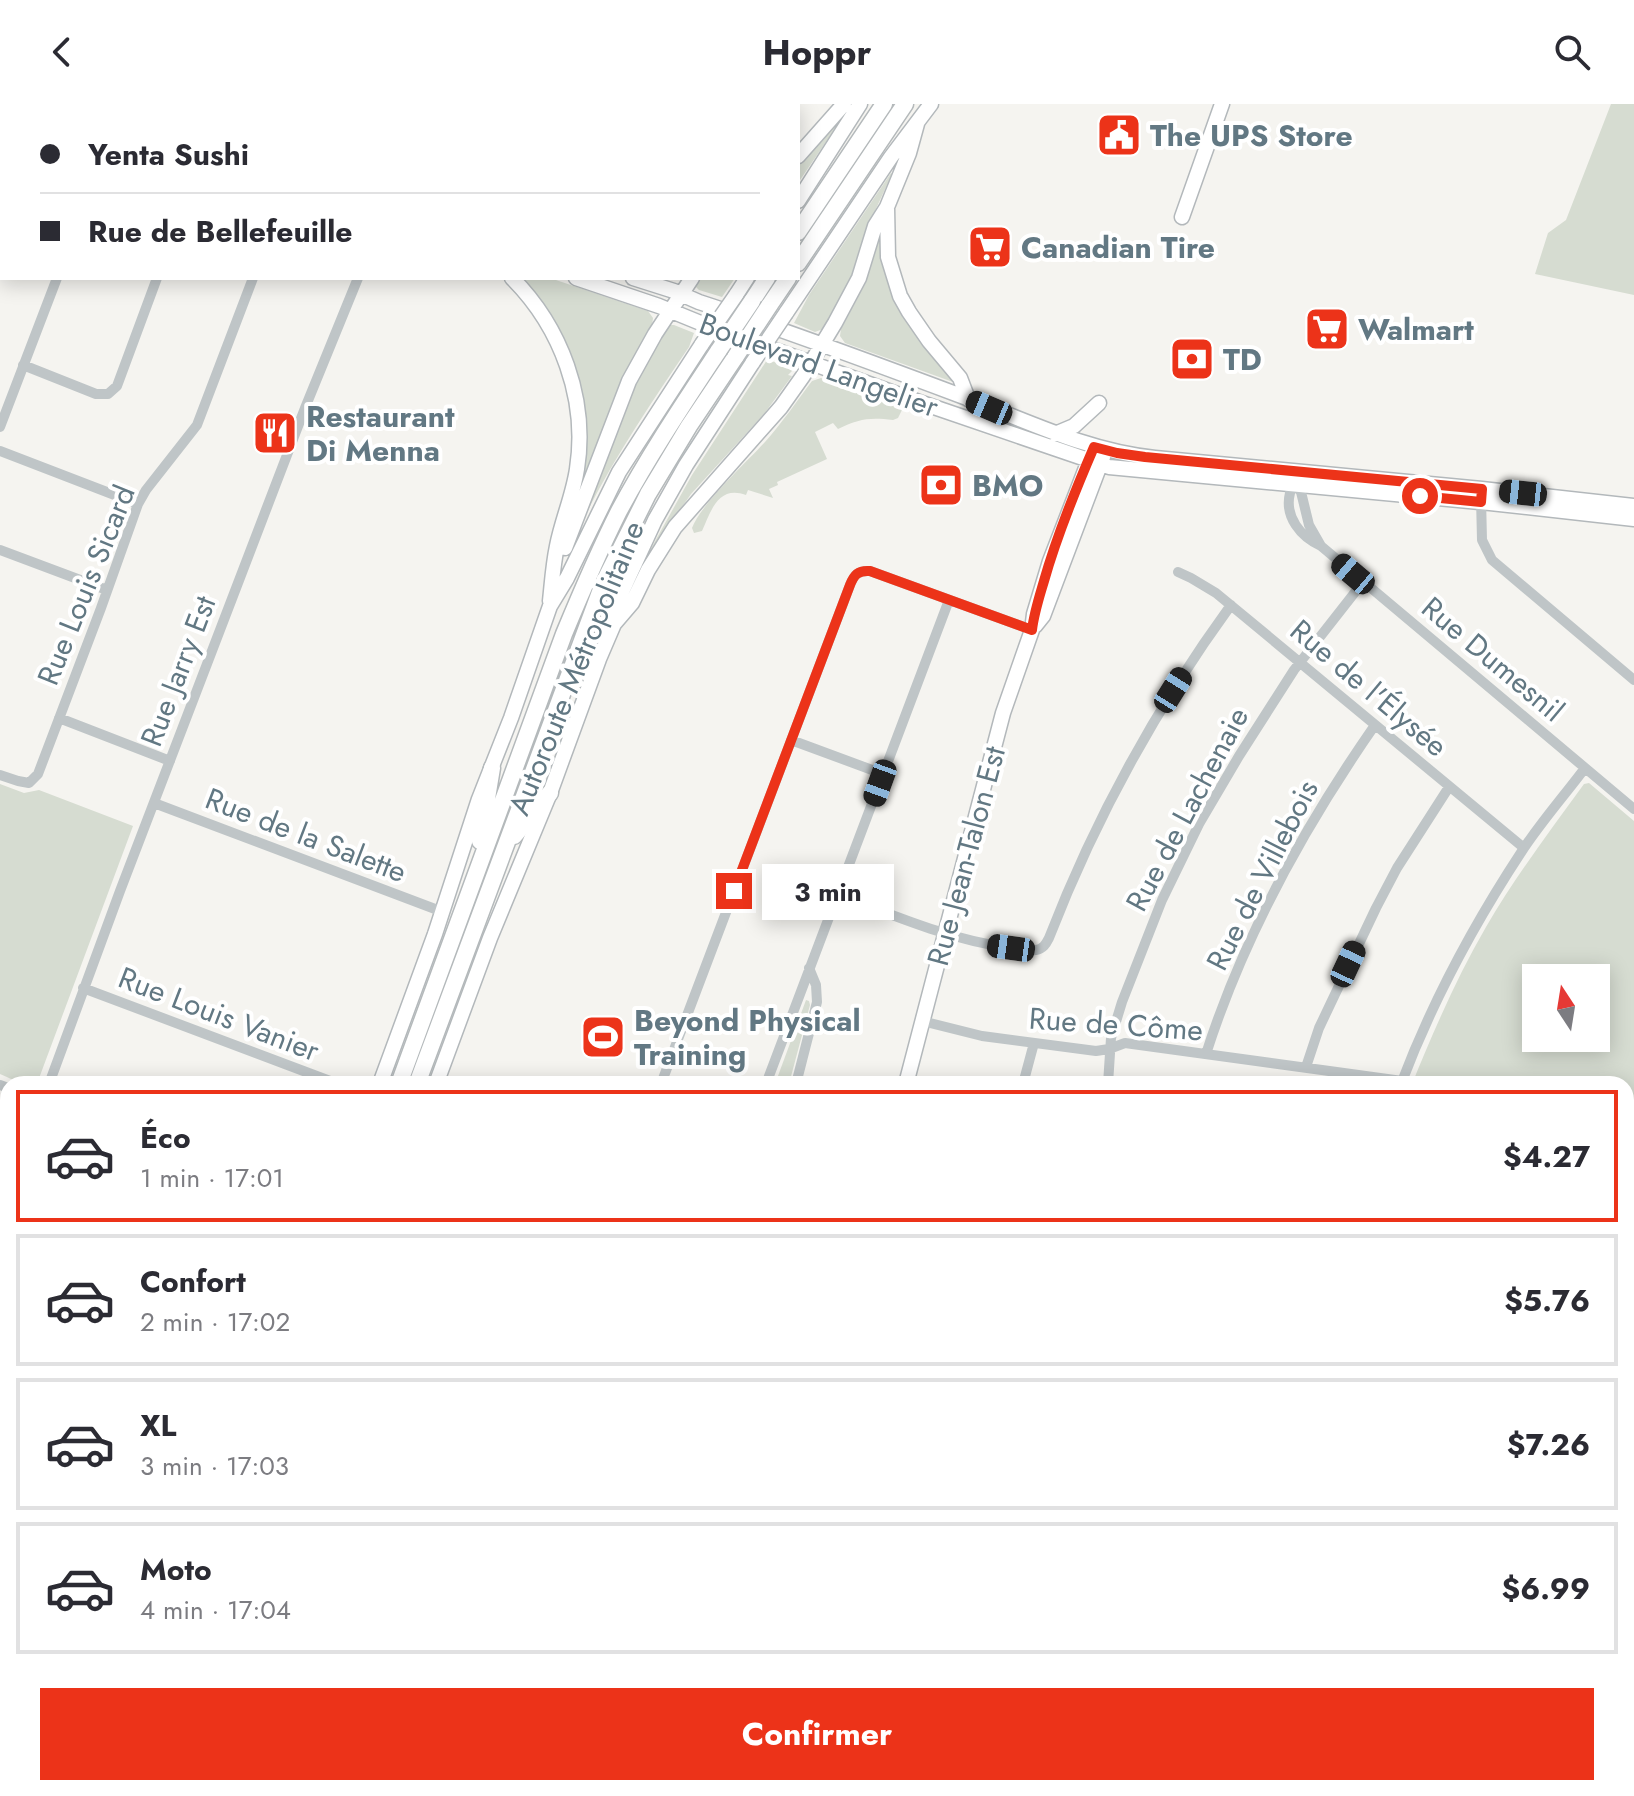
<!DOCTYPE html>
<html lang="fr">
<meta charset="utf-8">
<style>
:root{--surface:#fff;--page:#f2f2f3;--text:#2b2b33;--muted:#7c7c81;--line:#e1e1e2;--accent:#ec3319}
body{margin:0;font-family:Jost,sans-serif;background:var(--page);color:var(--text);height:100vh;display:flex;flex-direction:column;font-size:30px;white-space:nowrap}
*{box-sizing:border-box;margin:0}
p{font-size:26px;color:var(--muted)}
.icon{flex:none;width:44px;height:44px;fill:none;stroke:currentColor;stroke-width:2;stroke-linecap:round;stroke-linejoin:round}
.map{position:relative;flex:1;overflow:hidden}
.sheet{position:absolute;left:0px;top:972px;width:1634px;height:720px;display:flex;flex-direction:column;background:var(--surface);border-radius:24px 24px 0 0;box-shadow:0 4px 20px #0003}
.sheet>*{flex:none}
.banner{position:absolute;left:0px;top:0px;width:800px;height:176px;box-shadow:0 4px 20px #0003;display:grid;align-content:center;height:176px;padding:0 40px;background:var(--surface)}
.needle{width:52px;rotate:348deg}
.tools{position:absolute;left:1522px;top:860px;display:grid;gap:16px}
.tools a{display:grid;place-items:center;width:88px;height:88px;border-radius:0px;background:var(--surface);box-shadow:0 4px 20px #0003;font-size:40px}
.end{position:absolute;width:36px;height:36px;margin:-18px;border:10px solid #ec3319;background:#fff;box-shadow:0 0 0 4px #fff}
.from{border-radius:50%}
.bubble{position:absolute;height:56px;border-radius:0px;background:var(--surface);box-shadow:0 4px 20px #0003;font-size:26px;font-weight:700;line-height:56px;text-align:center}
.car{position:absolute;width:24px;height:48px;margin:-24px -12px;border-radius:10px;box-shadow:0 0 6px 2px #0007;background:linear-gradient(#222 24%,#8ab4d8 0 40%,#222 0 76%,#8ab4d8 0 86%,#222 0)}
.banner b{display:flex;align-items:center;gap:28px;height:76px;font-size:30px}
.banner b+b{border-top:2px solid var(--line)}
.banner i{width:20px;height:20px;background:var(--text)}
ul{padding:14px 0 0;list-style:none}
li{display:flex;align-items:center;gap:24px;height:132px;margin:0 16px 12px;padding:0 24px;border:4px solid var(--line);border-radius:0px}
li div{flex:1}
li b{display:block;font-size:30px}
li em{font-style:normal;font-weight:700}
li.on{border-color:var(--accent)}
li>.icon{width:72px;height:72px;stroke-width:1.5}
.cta{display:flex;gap:16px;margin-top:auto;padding:16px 40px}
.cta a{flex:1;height:92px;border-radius:0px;background:var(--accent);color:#fff;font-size:32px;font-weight:700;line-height:92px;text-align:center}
header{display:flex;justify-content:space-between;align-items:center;height:104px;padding:0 40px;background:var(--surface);font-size:36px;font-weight:700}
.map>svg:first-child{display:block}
.green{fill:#d6dcd1;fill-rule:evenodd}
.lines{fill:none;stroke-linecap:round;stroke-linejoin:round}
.major-casing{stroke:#b3b8bb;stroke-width:17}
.highway-casing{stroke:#b4b9bb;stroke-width:19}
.minor{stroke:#bfc5c7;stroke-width:10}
.major{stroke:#fff;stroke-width:14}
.highway{stroke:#fff;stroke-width:16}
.major-bridge-casing{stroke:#b3b8bb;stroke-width:17;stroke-linecap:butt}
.highway-bridge-casing{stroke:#b4b9bb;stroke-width:19;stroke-linecap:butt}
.major-bridge{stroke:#fff;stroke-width:14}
.highway-bridge{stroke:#fff;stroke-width:16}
.route{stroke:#ec3319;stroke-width:10}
.labels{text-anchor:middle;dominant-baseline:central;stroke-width:8;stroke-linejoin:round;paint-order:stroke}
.poi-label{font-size:30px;font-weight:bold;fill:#627883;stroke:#fff;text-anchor:start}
.street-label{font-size:30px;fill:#627883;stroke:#fff}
</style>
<header><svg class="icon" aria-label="back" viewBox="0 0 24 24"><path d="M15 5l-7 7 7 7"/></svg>Hoppr<svg class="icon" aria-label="search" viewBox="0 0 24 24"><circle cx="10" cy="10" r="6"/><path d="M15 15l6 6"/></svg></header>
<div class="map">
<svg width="1634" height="1692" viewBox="0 0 1634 1692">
<rect width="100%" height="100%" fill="#f5f4f0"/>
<path class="green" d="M1611,0H1634V191L1535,170L1548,129L1566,116Z
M846,6L847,7L798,79V60Z
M891,69L892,70L874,109L851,174L823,225L815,228L794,219L809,191Z
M880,129H882L884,154L955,276L953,278L845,239L840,232L841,225L866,178Z
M520,174H550L648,207L653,214L652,222L619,282L581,382L580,381L582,304Z
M698,174H735L722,193L699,186L696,183Z
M669,221H674L694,229L689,243C651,299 613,355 583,416L641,266Z
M767,256L789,262L792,267L788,271L792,272L764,310L691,390L650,449L649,448L692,371Z
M821,274L899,302L902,306L898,314L893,316C869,313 859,315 838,325L833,319L815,328L827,355L777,378L778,381L769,385L773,394L748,386L746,391C718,381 711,407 702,427L694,429L692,424C701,400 745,360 765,338C782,319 797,297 812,277Z
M1589,679L1634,717V1036L1626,1079V980H1412C1434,926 1457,873 1486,823C1515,773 1550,727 1584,680ZM1536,874H1596V934H1536Z
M0,680L24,689L39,686L133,722L38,977C27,984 12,975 0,970Z
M806,896L809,897L810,901L789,980H775Z"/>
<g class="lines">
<g class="major-casing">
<path id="major" d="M91,0L116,2
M0,4H2
M798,52L844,0
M798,97L860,0
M887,103L888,153L900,192L909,208L929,237L960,274L968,295
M1182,113L1222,0
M512,174C561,223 588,295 577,365C573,392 562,416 557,442C553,461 552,479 550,497
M576,174L659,202L703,220L922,299L1109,363L1490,399L1634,415
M633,174L674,187L699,198C788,227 876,260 964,293C1027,317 1087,347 1155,354L1482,385L1634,402
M736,191L747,174
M786,209L891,53L931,0
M1055,330L1074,322L1099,299
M565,444L629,277L655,230L692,174
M614,520L619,494L655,416L686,361L753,258
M1035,522L1043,512L1103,353
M380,980L435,830L479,695L511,614L550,502L567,474L619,368L702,240
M436,980L490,834L550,689L599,555L614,520L632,499L648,466L675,423L781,303L803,272L835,219L859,174L875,122L887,103L909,49L917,20
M906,980L1003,609L1032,526L1034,510L1050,457L1091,351
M1626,1557L1634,1559
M1626,1575L1634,1577
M100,1692L104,1684
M116,1692L118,1684
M177,1692L180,1684
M800,1692L804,1690L807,1684
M813,1692L831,1684"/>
</g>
<g class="highway-casing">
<path id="highway" d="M798,128L884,0
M798,159L905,0
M752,197L767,174
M769,202L788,174
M514,732L550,689
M480,737L492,664
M399,980L564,530C581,489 599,447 619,407C649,351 684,299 719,246
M417,980L603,480L648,390L689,322L736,252
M136,1692L139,1684
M154,1692L157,1684"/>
</g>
<path class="minor" d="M22,2L23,0
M425,2L426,0
M0,68L2,63
M23,261L96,290H108L117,282L157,174
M0,323L57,174
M0,347L138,400
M1296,377C1294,381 1291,385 1290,389C1284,413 1301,433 1321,442L1634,705
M1295,380L1301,388L1309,421L1321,442
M1481,394L1482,436L1492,456L1634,576
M0,446L107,486
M1178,468L1191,474L1216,489L1524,744
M59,614L170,657
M791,636L883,670
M0,671L18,677L29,679L38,670L101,504L138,400L146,386L197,321L253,174
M154,699L443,808
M838,790C894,812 951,836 1011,844C1019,845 1029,848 1036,846C1043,845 1046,840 1049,834C1095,715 1156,604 1231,501
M83,884L338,980
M922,917L982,932L1096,947L1109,945L1125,939L1402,977
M1206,950C1244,831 1304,723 1375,621
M1306,963L1319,924L1376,804L1397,764L1449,683
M49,980L120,787L305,304L358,174
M661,980L850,481C854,471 858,466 870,467L1032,526
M766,980L949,496
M796,980L817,898L816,881L809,864
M1023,980L1034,939
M1108,980L1111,934L1122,898L1162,796L1199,720L1239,652L1294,566L1363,478
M1401,980C1432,898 1474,820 1522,747C1541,718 1564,692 1585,664
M0,981L8,984
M0,1112L8,1090
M1626,1118L1634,1086
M0,1193L8,1196
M0,1290L8,1293
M1626,1308L1634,1311
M0,1386L8,1389
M0,1480L8,1483
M1626,1493L1634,1472
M0,1633L8,1618
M625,1684L645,1692
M1273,1684L1274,1692
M1433,1684L1453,1692
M306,1692L309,1684
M574,1692L584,1684
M1127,1692L1175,1684
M1473,1692L1475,1684
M1571,1692L1573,1684"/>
<use href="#major" class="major"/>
<use href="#highway" class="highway"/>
<g class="major-bridge-casing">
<path id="major-bridge" d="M702,240L736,191
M753,258L786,209"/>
</g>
<g class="highway-bridge-casing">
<path id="highway-bridge" d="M719,246L752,197
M736,252L769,202"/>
</g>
<use href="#major-bridge" class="major-bridge"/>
<use href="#highway-bridge" class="highway-bridge"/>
</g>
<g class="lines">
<path class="route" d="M734,787L850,481C854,471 858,466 870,467L1032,526C1034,509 1039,494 1044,477C1057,431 1075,387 1094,343L1117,349L1145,353L1482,385L1481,398L1420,392"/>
</g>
<defs>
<g id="civic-square" transform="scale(2.3)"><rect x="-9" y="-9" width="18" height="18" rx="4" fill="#ec3319" stroke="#fff"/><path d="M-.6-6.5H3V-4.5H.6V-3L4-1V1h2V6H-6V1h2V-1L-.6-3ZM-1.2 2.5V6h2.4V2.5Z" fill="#fff"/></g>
<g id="supermarket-square" transform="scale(2.3)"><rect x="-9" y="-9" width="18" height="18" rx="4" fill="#ec3319" stroke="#fff"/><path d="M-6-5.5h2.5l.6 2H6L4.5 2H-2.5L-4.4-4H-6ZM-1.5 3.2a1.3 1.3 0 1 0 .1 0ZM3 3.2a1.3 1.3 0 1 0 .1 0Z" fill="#fff"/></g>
<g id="bank-square" transform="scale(2.3)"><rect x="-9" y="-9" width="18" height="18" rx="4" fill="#ec3319" stroke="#fff"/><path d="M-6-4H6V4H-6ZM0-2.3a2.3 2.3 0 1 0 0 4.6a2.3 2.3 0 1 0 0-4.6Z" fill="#fff"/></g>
<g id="restaurant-square" transform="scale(2.3)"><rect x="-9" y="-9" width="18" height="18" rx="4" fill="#ec3319" stroke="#fff"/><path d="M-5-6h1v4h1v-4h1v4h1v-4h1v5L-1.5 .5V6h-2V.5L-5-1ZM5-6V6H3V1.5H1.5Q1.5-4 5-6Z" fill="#fff"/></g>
<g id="stadium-square" transform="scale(2.3)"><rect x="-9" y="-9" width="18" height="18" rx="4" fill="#ec3319" stroke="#fff"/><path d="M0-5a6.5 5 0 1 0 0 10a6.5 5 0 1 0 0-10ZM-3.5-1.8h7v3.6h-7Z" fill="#fff"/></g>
</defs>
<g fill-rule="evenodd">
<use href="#civic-square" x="1119" y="31"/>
<use href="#supermarket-square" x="990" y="143"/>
<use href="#supermarket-square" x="1327" y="225"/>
<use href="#bank-square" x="1192" y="255"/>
<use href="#restaurant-square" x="275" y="329"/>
<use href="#bank-square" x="941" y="381"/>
<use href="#stadium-square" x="603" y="933"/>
</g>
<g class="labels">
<g class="poi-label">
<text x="1150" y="31">The UPS Store</text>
<text x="1021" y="143">Canadian Tire</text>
<text x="1358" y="225">Walmart</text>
<text x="1223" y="255">TD</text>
<text x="306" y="312">Restaurant<tspan x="306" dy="34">Di Menna</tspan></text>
<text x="972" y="381">BMO</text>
<text x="634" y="916">Beyond Physical<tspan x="634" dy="34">Training</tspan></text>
</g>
<g class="street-label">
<text transform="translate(819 261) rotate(20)">Boulevard Langelier</text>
<text transform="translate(86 481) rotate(-68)">Rue Louis Sicard</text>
<text transform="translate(1493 555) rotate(40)">Rue Dumesnil</text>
<text transform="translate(576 564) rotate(-68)">Autoroute Métropolitaine</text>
<text transform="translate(178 567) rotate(-69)">Rue Jarry Est</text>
<text transform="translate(1369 584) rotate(40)">Rue de l'Élysée</text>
<text transform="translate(1187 705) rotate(-62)">Rue de Lachenaie</text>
<text transform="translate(306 731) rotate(21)">Rue de la Salette</text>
<text transform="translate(966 752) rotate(-75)">Rue Jean-Talon Est</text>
<text transform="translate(1262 771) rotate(-63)">Rue de Villebois</text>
<text transform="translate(219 910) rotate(21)">Rue Louis Vanier</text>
<text transform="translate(1116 920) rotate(4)">Rue de Côme</text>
</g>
</g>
</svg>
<div class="tools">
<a><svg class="needle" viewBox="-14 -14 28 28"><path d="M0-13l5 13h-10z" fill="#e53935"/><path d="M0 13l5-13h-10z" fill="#7c7c81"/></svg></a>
</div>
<i class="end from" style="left:1420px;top:392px"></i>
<i class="end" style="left:734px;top:787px"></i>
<div class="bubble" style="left:762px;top:760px;width:132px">3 min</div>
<i class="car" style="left:989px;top:304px;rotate:293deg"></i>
<i class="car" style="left:1523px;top:389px;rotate:276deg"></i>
<i class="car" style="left:1353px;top:470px;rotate:310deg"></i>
<i class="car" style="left:1173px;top:586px;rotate:32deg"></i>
<i class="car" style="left:880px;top:679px;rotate:200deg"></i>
<i class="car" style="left:1011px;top:844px;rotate:278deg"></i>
<i class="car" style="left:1348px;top:860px;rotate:25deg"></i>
<div class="banner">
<b><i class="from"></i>Yenta Sushi</b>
<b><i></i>Rue de Bellefeuille</b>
</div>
<section class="sheet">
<ul>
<li class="on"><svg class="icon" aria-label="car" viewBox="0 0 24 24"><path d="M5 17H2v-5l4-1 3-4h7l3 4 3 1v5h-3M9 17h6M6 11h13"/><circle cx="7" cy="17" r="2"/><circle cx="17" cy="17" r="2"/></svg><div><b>Éco</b><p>1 min · 17:01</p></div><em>$4.27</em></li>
<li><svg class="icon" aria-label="car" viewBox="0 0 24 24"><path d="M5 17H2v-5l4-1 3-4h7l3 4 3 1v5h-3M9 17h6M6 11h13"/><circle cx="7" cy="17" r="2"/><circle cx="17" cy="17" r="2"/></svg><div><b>Confort</b><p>2 min · 17:02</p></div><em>$5.76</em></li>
<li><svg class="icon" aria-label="car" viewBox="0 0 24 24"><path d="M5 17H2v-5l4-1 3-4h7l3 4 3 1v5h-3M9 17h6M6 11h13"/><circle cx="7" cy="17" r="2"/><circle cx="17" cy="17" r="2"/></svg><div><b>XL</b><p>3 min · 17:03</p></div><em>$7.26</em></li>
<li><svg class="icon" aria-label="car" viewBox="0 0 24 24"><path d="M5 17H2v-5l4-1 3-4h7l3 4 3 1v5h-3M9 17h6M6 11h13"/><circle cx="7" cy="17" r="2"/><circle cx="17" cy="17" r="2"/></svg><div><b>Moto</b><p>4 min · 17:04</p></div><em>$6.99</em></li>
</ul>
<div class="cta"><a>Confirmer</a></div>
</section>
</div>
